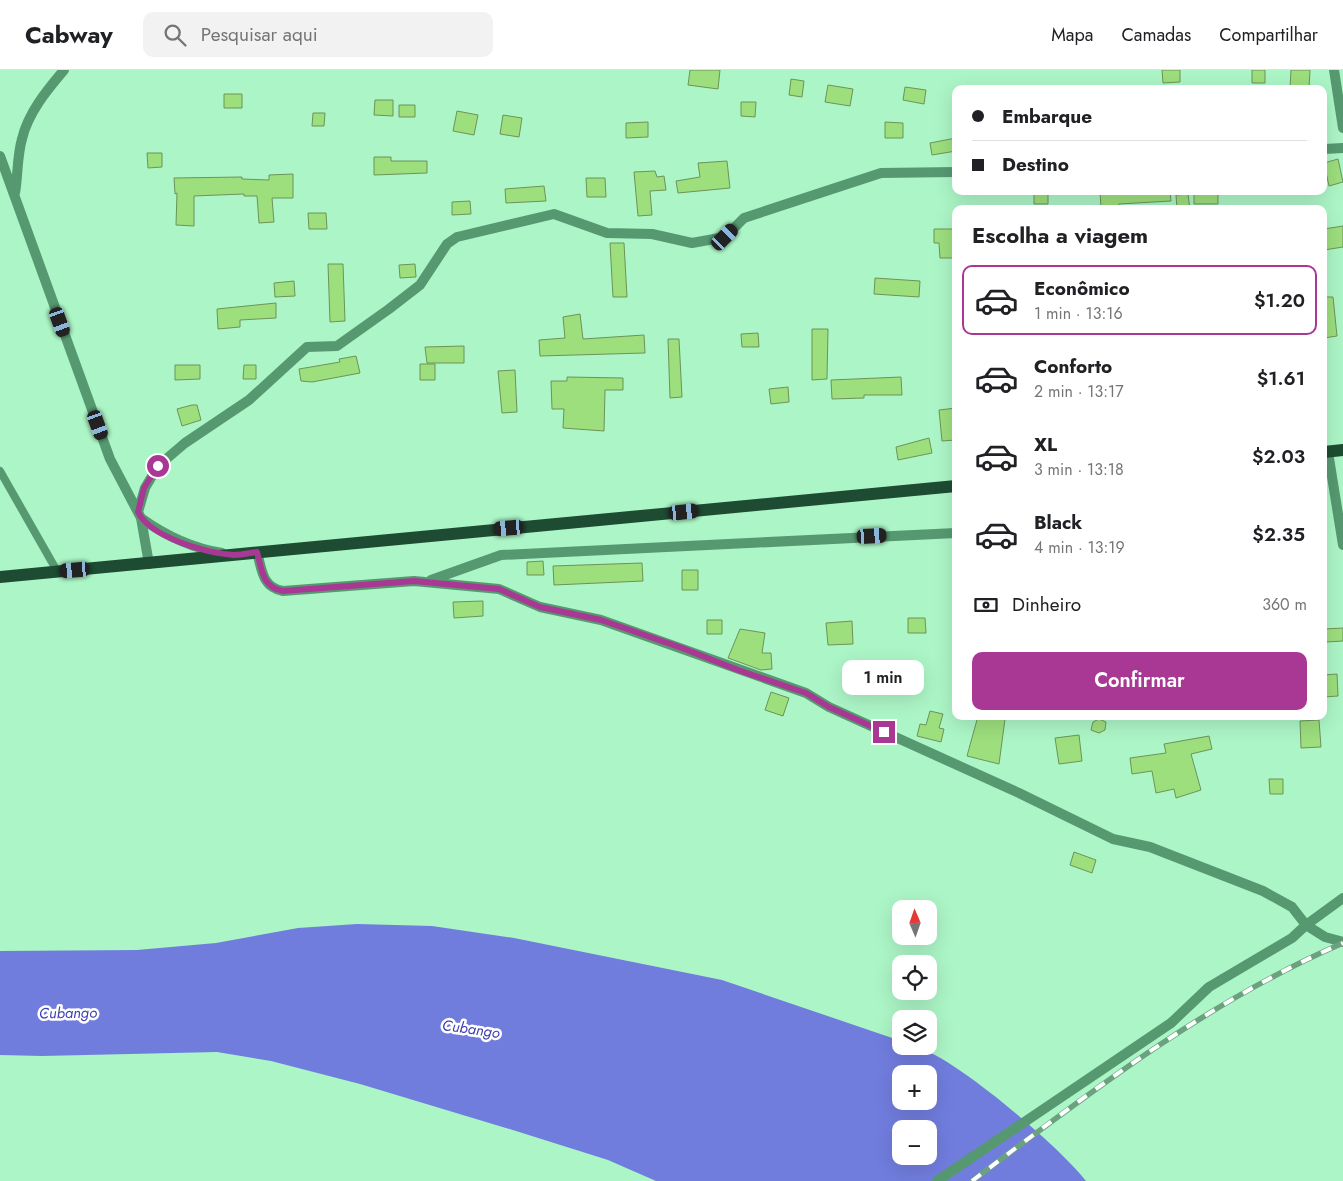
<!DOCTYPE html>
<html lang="pt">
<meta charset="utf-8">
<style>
:root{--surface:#fff;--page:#f2f2f2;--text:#202124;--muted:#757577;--line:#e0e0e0;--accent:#a93894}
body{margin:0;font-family:Jost,sans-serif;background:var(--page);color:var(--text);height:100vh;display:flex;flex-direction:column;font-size:19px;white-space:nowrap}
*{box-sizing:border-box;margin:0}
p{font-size:16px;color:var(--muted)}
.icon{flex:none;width:28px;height:28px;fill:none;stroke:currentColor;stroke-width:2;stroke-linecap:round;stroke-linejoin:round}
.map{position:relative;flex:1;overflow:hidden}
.side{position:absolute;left:952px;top:135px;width:375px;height:515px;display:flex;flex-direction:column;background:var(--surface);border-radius:10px;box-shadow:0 5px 20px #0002}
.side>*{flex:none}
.top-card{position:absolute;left:952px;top:15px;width:375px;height:110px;border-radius:10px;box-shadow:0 5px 20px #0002;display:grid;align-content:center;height:110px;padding:0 20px;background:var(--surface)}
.needle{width:32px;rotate:358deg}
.controls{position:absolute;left:892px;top:830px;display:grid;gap:10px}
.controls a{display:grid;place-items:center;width:45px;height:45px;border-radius:10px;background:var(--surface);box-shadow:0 5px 20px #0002;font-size:25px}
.end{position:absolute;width:22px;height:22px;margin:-11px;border:6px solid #a93894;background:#fff;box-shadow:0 0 0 2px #fff}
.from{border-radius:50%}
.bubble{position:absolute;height:35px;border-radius:10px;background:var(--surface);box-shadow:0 5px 20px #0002;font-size:16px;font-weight:600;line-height:35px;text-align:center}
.car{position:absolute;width:15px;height:30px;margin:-15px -8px;border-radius:6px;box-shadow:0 0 4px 1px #0007;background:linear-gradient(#222 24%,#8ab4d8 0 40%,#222 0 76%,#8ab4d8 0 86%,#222 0)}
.top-card b{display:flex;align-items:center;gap:18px;height:48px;font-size:19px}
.top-card b+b{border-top:1px solid var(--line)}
.top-card i{width:12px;height:12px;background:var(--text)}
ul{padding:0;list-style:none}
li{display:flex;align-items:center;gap:15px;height:70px;margin:0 10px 8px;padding:0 10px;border:2px solid transparent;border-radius:10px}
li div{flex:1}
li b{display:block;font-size:19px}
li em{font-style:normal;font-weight:600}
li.active{border-color:var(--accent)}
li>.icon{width:45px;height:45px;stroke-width:1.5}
h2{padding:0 20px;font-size:22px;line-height:60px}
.pay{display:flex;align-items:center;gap:12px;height:55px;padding:0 20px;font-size:19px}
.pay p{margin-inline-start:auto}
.primary-button{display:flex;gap:10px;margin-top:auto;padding:10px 20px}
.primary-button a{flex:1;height:58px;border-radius:10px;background:var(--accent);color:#fff;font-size:20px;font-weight:600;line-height:58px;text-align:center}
header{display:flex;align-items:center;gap:30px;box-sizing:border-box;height:70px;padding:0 25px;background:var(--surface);border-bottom:1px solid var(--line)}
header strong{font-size:24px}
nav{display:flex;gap:28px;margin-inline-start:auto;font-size:18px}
.search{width:350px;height:45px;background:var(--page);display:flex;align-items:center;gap:12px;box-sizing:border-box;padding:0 18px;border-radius:10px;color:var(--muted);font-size:19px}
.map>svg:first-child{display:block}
.water{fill:#717ddd;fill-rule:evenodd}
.building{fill:#9dde7d;stroke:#6c9459}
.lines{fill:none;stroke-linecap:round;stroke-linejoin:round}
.lane{stroke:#569971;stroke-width:8}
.street{stroke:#569971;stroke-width:10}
.primary{stroke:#1d4c32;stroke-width:12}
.rail-casing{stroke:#6ca180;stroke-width:5.5}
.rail{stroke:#fff;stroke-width:4;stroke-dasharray:11;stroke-linecap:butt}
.route{stroke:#a93894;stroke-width:6}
.labels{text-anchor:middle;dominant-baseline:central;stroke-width:5;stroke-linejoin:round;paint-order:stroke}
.water-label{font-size:15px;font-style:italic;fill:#3f40b0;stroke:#fff}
</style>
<header>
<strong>Cabway</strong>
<div class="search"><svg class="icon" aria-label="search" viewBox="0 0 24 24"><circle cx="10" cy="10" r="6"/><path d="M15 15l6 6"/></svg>Pesquisar aqui</div>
<nav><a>Mapa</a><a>Camadas</a><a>Compartilhar</a></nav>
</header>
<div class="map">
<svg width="1343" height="1111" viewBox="0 0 1343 1111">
<rect width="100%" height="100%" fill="#acf5c6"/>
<path class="water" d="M357,854L432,856L514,868L722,910L901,971V976C906,976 912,976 916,977C954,986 1062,1079 1086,1111H656L608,1090L516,1061L360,1014L271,991L217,982L42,986L0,985V881L137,880L216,873L298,858ZM901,1004H929V1031H901ZM901,1059H929V1086H901Z"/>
<path class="building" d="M690,0H720L718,19L688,15Z
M1162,0H1180V12L1163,13Z
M1252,0H1265V13H1252Z
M1291,0H1310L1309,19H1290Z
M791,9L804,11L802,27L789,25Z
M828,15L853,19L850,36L825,32Z
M905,17L926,20L924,34L903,30Z
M224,24H242V38H224Z
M375,30H393V46L374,45Z
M741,32H756L755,47L741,46Z
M399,35H415V47H399Z
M457,41L478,45L474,65L453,61Z
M313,43H325L324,56H312Z
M503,45L522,48L519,67L500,64Z
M648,52V67L626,68V53Z
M885,52L903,53V68H885Z
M956,68V81L932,85L930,73Z
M147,83H162V97L148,98Z
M374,87H391V91H427V103L374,105Z
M1338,89L1343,112L1329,116L1324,93Z
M727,91L730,118L678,123L676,111L700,107L698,93Z
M655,101L657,107L664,106L666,120L650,121L652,145L638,146L634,102Z
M293,104V128H272L274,152L259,153L257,126H244V124L194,126V156L176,155L177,123L175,124L174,108L242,107V109L269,110V105Z
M586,108H605L606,127H587Z
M544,116L546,131L506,133L505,119Z
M1034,121H1048V134H1034Z
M1100,121H1170L1171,131L1119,134V139H1101Z
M1194,121H1218V134H1194Z
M1188,124L1190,139H1177L1176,125Z
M470,131L471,144L452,145V132Z
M308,143H326L327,159H309Z
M1343,156V177L1324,180V159Z
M934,159H953V188H940L939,173H934Z
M610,173H624L627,227H613Z
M328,194H343L345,251L330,252Z
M415,194L416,207L400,208L399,195Z
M875,208L920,211L919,227L874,224Z
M294,211L295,226L275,227L274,213Z
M1324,227H1333L1337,266L1324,268Z
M276,233V248L240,250V257L218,259L217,239Z
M580,244L583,269L644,265L645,283L540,286L539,270L565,268L563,247Z
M812,259H828L827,309L812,310Z
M758,263L759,277H742L741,264Z
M668,269H679L682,327L670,328Z
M464,276V293H427L425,277Z
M356,286L360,303L312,312L301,311L299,299L340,292L339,289Z
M420,294H435V310H420Z
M175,295H200V309L175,310Z
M244,295H256V309H243Z
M515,300L517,342L502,343L498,301Z
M567,307L623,308V320H605L604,361L563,358L564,339H552L551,311H567Z
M901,307L902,325H864V328L832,329L831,310Z
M788,317L789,332L771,334L769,319Z
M192,335H197L201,350L182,356L177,339Z
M956,338V370L942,371L939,340Z
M929,368L932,383L898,390L896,377Z
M543,491L544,505H527V492Z
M642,493L643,511L554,515L553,496Z
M682,500H698V520H682Z
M483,531V546L454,548L453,532Z
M908,548H925L926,563H908Z
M707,550H722V564H707Z
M852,551L853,574L828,575L826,553Z
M1343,558V571L1326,572L1324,559Z
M740,559L765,563L762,583H771L772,599L761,600L728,588Z
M1337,604L1338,626L1324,627V605Z
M771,622L789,628L783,646L765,640Z
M930,641L943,644L939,658L944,659L941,672L917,666L920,654L926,655Z
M978,646L1005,649L999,694L967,686Z
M1099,649L1106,652L1105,660L1099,663L1091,660L1093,652Z
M1319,650L1321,677L1301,678L1300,651Z
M1079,665L1082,691L1059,694L1055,668Z
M1209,666L1212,679L1191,684L1201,720L1176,728L1174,719L1156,723L1152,701L1132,704L1130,688L1166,683L1164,674Z
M1269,709H1283V724H1270Z
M1074,782L1096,790L1092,803L1070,795Z"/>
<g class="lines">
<path class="lane" d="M0,401L57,501"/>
<path class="street" d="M1334,0L1343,58
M1324,79L1343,78
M0,86L110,389L141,448L149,494
M15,123C18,106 17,86 22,69C28,43 47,20 64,0
M1328,382L1343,475
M138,442L145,418L158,396L185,373L249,330L307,277L337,276L389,239L420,215L447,174L457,167L554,144L607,163L652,164L692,173L725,167L744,148L881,103L956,102
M141,448C166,466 191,478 222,483
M257,482C262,500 262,517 283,521L414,511L499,519L540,537L601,550L806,623L829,637L1019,723L1113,769L1150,777L1263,821L1292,837L1306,855L1343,828
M431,510L501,485L956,463
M937,1111L1171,953L1209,917L1292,868L1306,855L1325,867L1343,872"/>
<path class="primary" d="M1324,382L1343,380
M0,507L956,416"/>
<g class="rail-casing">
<path id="rail" d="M972,1111C1089,1023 1208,931 1343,873"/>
</g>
<use href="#rail" class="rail"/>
</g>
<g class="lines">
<path class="route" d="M158,396L144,418L138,442C151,468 207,483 234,485C242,485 250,483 257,482C262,500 262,517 283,521L414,511L499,519L540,537L601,550L682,578L738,600L806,623L829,637L884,662"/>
</g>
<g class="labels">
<g class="water-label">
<text transform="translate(68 943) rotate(-1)">Cubango</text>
<text transform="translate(471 959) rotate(8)">Cubango</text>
</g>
</g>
</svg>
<div class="controls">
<a><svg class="needle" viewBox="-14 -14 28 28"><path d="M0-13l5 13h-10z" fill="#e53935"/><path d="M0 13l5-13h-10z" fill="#757577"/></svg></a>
<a><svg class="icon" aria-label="locate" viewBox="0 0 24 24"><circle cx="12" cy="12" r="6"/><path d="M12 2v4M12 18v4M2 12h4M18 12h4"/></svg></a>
<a><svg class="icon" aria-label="layers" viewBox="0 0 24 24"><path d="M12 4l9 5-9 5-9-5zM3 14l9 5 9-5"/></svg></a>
<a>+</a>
<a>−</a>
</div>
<i class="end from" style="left:158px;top:396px"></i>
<i class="end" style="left:884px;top:662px"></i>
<div class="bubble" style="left:842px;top:590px;width:82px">1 min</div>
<i class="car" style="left:725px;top:167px;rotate:45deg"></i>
<i class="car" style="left:60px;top:252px;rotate:160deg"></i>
<i class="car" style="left:98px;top:355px;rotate:160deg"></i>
<i class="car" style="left:684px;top:442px;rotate:84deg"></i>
<i class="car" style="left:509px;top:458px;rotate:265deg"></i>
<i class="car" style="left:872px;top:466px;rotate:87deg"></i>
<i class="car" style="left:75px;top:500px;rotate:265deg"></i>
<div class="top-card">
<b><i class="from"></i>Embarque</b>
<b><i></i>Destino</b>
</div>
<section class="side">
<h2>Escolha a viagem</h2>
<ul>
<li class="active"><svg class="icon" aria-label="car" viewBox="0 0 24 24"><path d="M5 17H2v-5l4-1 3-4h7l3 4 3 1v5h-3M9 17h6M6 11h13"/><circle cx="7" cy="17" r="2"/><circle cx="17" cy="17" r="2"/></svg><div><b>Econômico</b><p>1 min · 13:16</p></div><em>$1.20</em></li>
<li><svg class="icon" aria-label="car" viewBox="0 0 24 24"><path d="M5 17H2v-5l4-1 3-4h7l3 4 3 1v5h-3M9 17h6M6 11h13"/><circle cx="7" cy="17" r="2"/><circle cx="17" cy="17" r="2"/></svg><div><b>Conforto</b><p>2 min · 13:17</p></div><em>$1.61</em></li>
<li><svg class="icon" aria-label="car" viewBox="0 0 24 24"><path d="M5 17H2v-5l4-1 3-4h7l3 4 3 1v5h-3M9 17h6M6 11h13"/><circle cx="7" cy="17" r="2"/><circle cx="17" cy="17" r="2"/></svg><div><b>XL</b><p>3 min · 13:18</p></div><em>$2.03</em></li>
<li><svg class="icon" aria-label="car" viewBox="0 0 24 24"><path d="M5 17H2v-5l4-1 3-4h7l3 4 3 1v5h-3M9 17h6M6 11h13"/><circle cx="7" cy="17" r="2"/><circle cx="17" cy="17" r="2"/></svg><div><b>Black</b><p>4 min · 13:19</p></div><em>$2.35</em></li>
</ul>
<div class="pay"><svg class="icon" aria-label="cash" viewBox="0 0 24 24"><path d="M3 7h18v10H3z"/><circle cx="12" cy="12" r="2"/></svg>Dinheiro<p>360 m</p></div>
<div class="primary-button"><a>Confirmar</a></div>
</section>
</div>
